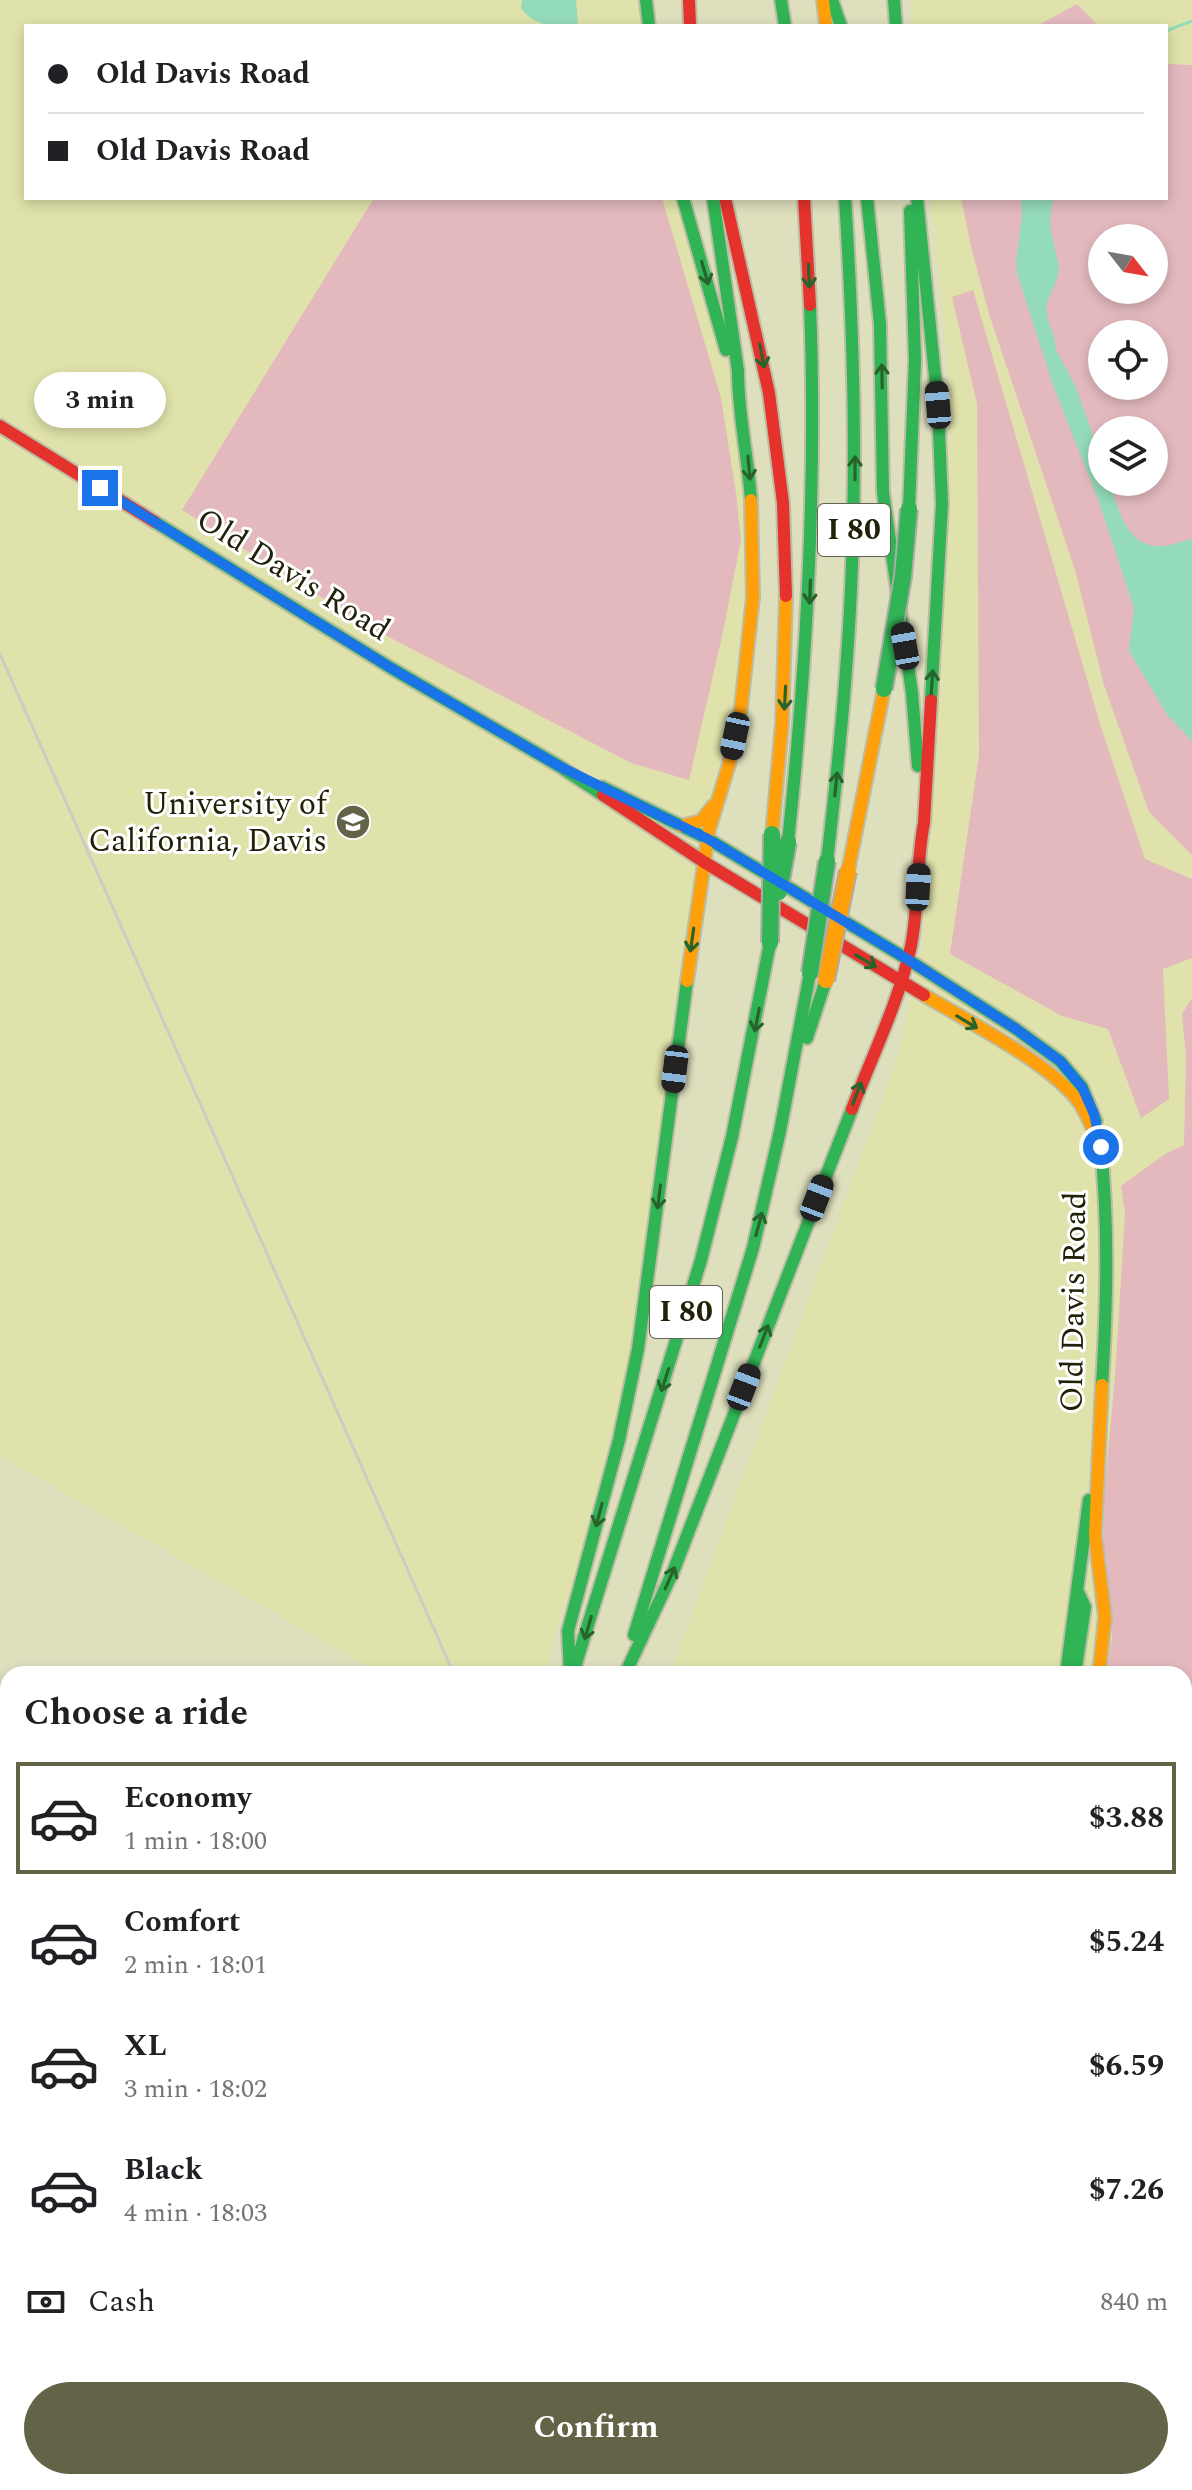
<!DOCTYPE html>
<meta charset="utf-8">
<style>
:root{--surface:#fff;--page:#f6f6f6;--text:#202124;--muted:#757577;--line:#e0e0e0;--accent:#636447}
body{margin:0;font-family:Spectral,serif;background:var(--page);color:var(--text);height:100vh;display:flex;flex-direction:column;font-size:30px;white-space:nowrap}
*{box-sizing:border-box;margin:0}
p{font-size:26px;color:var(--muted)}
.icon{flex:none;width:44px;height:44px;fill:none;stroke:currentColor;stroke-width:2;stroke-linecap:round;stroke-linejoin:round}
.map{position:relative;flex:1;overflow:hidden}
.side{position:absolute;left:0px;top:1666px;width:1192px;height:824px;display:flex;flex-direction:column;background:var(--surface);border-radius:24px 24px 0 0;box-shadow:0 4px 12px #0003}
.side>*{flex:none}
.guide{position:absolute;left:24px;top:24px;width:1144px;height:176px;border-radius:0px;box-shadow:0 4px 12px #0003;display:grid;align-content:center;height:176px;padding:0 24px;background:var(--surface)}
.needle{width:52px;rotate:121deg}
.tools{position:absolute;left:1088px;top:224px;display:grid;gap:16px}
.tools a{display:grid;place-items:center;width:80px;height:80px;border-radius:50%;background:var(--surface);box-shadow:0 4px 12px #0003;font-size:40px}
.end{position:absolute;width:36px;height:36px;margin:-18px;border:10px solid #1a73e8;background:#fff;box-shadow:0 0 0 4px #fff}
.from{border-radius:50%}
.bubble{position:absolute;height:56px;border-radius:28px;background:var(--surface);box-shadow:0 4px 12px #0003;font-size:26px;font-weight:700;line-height:56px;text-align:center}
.car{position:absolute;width:24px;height:48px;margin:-24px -12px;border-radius:10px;box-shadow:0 0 6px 2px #0007;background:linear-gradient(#222 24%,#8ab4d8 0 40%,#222 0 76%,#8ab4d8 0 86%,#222 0)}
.guide b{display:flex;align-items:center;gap:28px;height:76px;font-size:30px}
.guide b+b{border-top:2px solid var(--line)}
.guide i{width:20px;height:20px;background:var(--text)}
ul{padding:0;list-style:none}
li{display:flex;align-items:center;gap:24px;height:112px;margin:0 16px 12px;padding:0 8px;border:4px solid transparent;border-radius:0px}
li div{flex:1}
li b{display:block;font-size:30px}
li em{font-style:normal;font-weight:700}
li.current{border-color:var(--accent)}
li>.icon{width:72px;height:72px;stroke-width:1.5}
h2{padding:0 24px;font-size:36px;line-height:96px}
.pay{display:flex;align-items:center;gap:20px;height:88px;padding:0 24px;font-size:30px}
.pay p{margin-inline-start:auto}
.action{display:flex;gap:16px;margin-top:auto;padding:16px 24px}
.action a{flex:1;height:92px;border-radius:48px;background:var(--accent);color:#fff;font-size:32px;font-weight:700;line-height:92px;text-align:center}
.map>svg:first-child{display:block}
.built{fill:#e0e2ab;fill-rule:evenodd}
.green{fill:#e3b9be;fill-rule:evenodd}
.water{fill:#94dbb9}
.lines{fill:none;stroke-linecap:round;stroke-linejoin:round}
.stream{stroke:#94dbb9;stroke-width:3}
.street-casing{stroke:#bcbda3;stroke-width:13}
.fast-casing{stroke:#bcbda3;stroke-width:16}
.slow-casing{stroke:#bcbda3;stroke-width:16}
.jam-casing{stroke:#bcbda3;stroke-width:16}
.street{stroke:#fafaf5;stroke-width:9}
.fast{stroke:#30b455;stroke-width:12}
.slow{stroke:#ff9f0a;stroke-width:12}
.jam{stroke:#e5322d;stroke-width:12}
.rail{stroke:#ccccc2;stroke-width:3}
.fast-bridge-casing{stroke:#adaca5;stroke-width:20;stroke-linecap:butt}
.slow-bridge-casing{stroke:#adaca5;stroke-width:20;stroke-linecap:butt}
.fast-bridge{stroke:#30b455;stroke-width:16}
.slow-bridge{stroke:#ff9f0a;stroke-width:16}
.oneway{stroke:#28632b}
.route{stroke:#1a73e8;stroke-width:10}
.labels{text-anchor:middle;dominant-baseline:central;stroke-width:6;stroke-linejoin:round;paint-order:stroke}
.shield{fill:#fff;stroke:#646452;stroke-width:2}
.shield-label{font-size:30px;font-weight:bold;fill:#212108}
.street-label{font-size:32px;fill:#212108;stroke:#fff}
.poi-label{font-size:32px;fill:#212108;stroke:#fff;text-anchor:end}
</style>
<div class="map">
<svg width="1192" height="2490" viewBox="0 0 1192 2490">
<rect width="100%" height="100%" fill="#dedfbd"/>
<path class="built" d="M0,0H639L641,26H26V198H675L730,375L745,490L747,555L744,633L734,706L710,802L674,1005L665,1097L628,1368L575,1576L557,1625L546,1674H381L0,1456Z
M911,0H1192V2490H842L838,2482H1184V1674H670L899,1055L924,940L922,840L949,506L950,388L931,198H1166V26H913ZM1102,238H1154V290H1102ZM1102,334H1154V386H1102ZM1102,430H1154V482H1102Z"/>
<path class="green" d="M1077,4L1099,26H1037Z
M1166,64L1192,65V855L1149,812L1104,685L1075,570L989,314L971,247L961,198H1166ZM1102,238H1154V290H1102ZM1102,334H1154V386H1102ZM1102,430H1154V482H1102Z
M374,198H662L721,398L736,493L741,540L723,632L689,780L631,763L364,624L182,510Z
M973,290L1101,727L1145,859L1192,879V958L1163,969L1169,1099L1141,1118L1108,1029L1062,1016L950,954L979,755L977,404L952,297Z
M1192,998V1848L1184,1843V1674H1106L1112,1638V1615L1103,1547L1104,1494L1115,1377L1125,1213L1121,1186L1165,1154L1184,1145L1186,1056L1182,1014Z
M1192,1871V2377L1184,2344V1876L1190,1874Z"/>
<path class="water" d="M522,0H576L578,26C557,26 534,28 521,8Z
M1021,198H1053L1050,217L1051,231L1059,267L1057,279L1046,305L1048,320L1054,336L1056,350L1075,385L1102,460V482H1110C1117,505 1125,543 1155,546C1167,547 1180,542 1192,539V741L1168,716L1129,651L1134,608L1099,502L1053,385L1017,273L1016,262L1022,216Z"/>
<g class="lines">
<path class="stream" d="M1166,31L1192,21"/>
<g class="street-casing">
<path id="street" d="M1184,2353L1192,2355"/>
</g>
<g class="fast-casing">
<path id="fast" d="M646,0L649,26
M781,0L785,26
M832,0L841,26
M894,0L896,26
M683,198L726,350
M713,198L738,371C738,414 748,457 751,500
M867,198L880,324L883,492L912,693L918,766
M917,198L938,405L942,504L931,700
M909,509L915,360L910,211
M155,522L391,668L559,766L603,795
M602,787L708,839L907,959L1016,1029L1060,1061L1082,1087L1096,1121
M788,842C807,663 817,485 810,305
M827,861C840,750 851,639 853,527C856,417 852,308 845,198
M807,1038L826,980
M1100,1139C1109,1221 1107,1303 1102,1385
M634,1635L753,1248L780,1131L810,973
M574,1670L701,1260L732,1137L770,943
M570,1674L568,1631L619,1440L638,1349L687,981
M625,1674L673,1572L852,1109
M1066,1674L1089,1500
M1075,1674L1085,1607L1078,1592
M1184,1849L1192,1853
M510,2482L511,2490
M555,2482L556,2490
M886,2490L887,2482"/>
</g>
<g class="slow-casing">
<path id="slow" d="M823,0L826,26
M681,826L701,821L713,806
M772,834L782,724L786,596
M848,871L884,689
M687,981L709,830L729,764L741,708L753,597L751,500
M924,995C967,1021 1050,1063 1079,1102C1088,1115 1094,1133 1101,1147
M1099,1674L1105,1617L1095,1535L1102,1385
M875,2490L876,2482"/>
</g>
<g class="jam-casing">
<path id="jam" d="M689,0L690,26
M725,198L769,393L783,503L786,596
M804,198L810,305
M0,426L155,522
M603,795L704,862L924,995
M852,1109C872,1056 899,1002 911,946C919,906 916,863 924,823L931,700"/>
</g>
<use href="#street" class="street"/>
<use href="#fast" class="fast"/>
<use href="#slow" class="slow"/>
<use href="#jam" class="jam"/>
<path class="rail" d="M0,654L454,1674
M808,2482L811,2490"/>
<g class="fast-bridge-casing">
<path id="fast-bridge" d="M884,689L903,576L909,509
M779,892L788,842
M770,943L772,834
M810,973L827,861"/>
</g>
<g class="slow-bridge-casing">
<path id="slow-bridge" d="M826,980L848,871"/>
</g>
<use href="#fast-bridge" class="fast-bridge"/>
<use href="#slow-bridge" class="slow-bridge"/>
</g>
<defs><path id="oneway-shaft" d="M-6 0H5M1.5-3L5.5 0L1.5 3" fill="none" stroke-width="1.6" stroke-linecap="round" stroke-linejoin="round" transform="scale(2)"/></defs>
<g class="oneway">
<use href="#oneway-shaft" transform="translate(705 273) rotate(74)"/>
<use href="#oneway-shaft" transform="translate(809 276) rotate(87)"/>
<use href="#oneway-shaft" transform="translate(762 356) rotate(79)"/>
<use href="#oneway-shaft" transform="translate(882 376) rotate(-91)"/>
<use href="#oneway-shaft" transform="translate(749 468) rotate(85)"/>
<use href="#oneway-shaft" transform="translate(855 468) rotate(-90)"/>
<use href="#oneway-shaft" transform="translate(810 592) rotate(92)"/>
<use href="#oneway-shaft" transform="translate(932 682) rotate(-86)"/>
<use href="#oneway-shaft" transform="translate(785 698) rotate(93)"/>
<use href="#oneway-shaft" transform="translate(836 784) rotate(-84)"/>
<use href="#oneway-shaft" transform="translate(692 940) rotate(98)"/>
<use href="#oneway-shaft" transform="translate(866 961) rotate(31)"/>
<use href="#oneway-shaft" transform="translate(757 1020) rotate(101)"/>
<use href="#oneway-shaft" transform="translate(967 1022) rotate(31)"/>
<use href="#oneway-shaft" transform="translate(857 1093) rotate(-69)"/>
<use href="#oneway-shaft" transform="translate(659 1197) rotate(97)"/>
<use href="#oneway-shaft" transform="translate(759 1224) rotate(-75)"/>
<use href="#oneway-shaft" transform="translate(764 1336) rotate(-69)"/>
<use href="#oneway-shaft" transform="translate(665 1380) rotate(108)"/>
<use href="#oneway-shaft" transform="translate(599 1515) rotate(105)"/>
<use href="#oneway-shaft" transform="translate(670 1578) rotate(-66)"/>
<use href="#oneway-shaft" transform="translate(588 1628) rotate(106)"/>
</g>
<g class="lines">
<path class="route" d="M100,488L391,668L559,766L708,839L907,959L1016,1029L1060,1061L1082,1087L1094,1114L1101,1147"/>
</g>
<defs>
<g id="university-disc" transform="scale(1.8)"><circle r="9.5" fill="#636447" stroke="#fff"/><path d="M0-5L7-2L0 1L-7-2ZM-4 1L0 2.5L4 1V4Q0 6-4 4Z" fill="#fff"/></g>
</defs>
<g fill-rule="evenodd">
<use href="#university-disc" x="353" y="822"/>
</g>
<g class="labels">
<g class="shield">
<rect x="818" y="504" width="72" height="52" rx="6"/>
<rect x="650" y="1286" width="72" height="52" rx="6"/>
</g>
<g class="shield-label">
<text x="854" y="530">I 80</text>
<text x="686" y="1312">I 80</text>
</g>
<g class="street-label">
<text transform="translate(293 575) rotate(32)">Old Davis Road</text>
<text transform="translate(1074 1302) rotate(-89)">Old Davis Road</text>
</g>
<g class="poi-label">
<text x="327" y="804">University of<tspan x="327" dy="37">California, Davis</tspan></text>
</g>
</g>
</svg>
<div class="tools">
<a><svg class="needle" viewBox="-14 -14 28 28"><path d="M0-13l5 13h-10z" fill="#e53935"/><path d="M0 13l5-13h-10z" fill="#757577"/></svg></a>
<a><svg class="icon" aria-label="locate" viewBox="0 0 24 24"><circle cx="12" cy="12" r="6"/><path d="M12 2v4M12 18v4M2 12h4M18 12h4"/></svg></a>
<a><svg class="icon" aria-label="layers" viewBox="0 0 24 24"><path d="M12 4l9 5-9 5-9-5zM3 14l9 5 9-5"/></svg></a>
</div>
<i class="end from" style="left:1101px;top:1147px"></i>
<i class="end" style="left:100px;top:488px"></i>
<div class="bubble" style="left:34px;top:372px;width:132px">3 min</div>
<i class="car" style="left:938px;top:405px;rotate:355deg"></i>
<i class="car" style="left:905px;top:646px;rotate:350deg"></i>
<i class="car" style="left:735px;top:736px;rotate:192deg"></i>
<i class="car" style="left:918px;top:887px;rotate:3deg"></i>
<i class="car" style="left:675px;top:1069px;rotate:187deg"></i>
<i class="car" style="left:817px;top:1198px;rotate:21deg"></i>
<i class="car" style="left:744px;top:1387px;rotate:21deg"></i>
<div class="guide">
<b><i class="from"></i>Old Davis Road</b>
<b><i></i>Old Davis Road</b>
</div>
<section class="side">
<h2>Choose a ride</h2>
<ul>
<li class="current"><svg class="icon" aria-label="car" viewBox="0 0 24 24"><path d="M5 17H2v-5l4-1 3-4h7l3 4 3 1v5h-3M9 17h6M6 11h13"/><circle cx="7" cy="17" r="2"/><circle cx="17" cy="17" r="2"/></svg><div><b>Economy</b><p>1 min · 18:00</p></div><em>$3.88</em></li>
<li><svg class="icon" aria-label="car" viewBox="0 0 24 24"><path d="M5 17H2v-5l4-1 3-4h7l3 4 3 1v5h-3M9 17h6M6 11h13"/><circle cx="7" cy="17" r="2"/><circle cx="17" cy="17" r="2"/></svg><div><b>Comfort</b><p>2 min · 18:01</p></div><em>$5.24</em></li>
<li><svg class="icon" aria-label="car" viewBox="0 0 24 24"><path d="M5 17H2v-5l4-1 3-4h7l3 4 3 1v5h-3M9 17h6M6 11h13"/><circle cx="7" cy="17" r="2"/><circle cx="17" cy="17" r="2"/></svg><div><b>XL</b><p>3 min · 18:02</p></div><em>$6.59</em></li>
<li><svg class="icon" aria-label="car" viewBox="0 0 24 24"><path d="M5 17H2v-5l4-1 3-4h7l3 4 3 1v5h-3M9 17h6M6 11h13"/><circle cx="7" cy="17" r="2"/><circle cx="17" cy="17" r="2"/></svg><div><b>Black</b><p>4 min · 18:03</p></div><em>$7.26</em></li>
</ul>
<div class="pay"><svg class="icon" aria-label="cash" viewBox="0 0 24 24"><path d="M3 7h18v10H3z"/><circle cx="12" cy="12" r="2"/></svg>Cash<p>840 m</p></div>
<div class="action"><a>Confirm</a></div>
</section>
</div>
